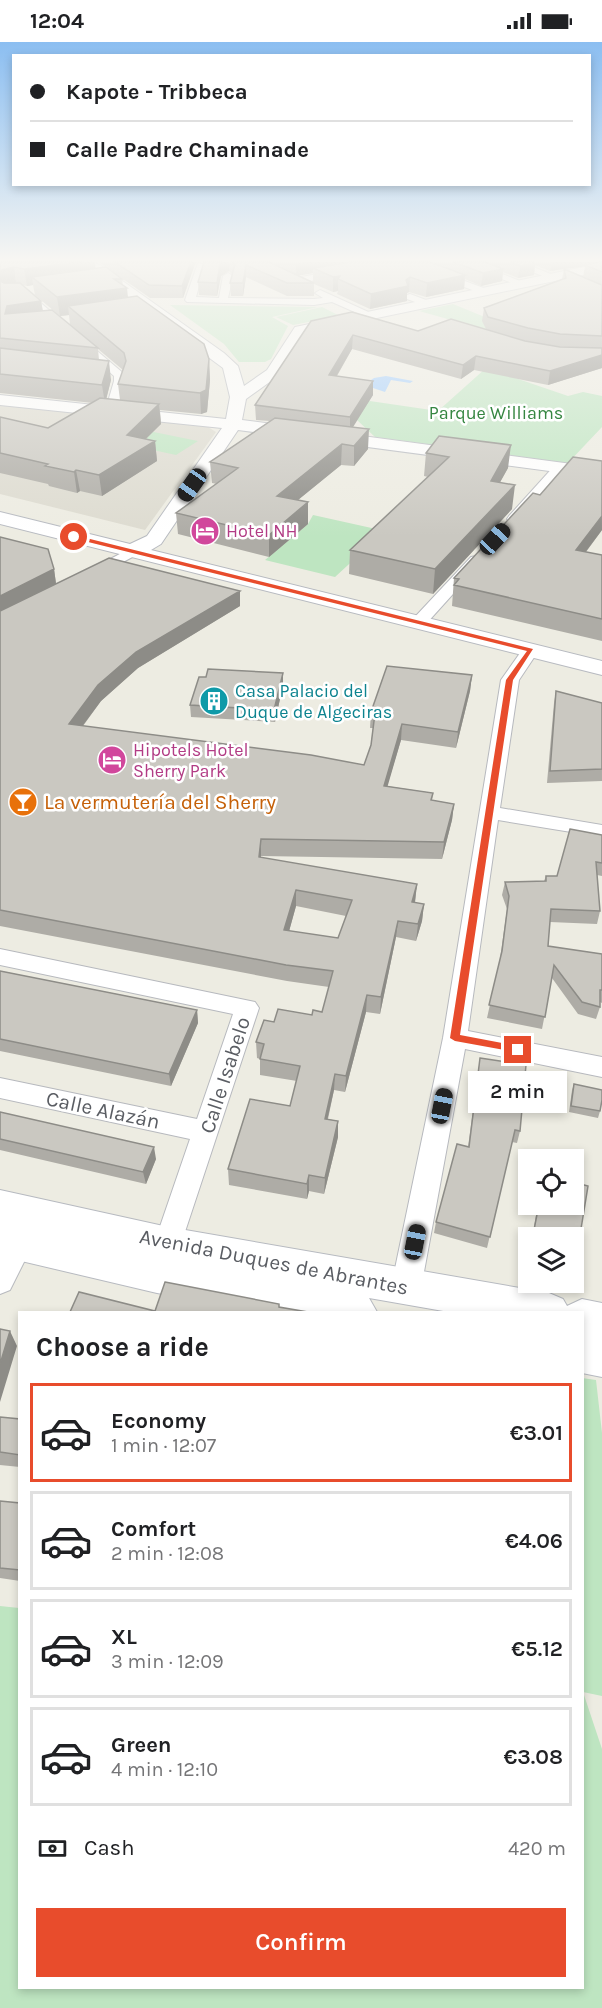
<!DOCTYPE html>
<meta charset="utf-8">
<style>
:root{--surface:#fff;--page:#f6f6f6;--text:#202124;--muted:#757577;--line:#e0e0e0;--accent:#e84c2c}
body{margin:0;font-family:Karla,sans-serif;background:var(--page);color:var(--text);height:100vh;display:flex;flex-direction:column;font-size:22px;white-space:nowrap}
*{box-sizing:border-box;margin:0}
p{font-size:20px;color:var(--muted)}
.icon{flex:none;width:33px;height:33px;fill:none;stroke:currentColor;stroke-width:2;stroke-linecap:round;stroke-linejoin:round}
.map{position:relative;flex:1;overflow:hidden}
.drawer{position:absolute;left:18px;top:1269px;width:566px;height:678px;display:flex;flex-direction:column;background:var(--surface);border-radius:0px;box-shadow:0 3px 9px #0003}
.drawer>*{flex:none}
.banner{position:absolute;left:12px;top:12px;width:579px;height:132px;border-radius:0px;box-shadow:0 3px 9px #0003;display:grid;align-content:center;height:132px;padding:0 18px;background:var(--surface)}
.tools{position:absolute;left:518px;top:1107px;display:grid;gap:12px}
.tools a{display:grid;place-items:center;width:66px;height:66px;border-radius:0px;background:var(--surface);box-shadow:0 3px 9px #0003;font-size:30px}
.end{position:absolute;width:27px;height:27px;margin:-14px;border:8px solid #e84c2c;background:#fff;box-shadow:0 0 0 3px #fff}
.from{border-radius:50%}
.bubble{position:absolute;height:42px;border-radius:0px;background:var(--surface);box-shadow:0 3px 9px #0003;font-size:20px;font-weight:600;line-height:42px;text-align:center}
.car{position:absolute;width:18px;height:36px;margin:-18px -9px;border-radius:8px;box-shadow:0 0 4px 2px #0007;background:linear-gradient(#222 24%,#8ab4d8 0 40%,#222 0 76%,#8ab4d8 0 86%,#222 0)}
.banner b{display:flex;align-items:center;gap:21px;height:57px;font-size:22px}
.banner b+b{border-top:2px solid var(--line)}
.banner i{width:15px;height:15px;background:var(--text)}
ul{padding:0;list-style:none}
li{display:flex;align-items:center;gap:18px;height:99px;margin:0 12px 9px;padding:0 6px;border:3px solid var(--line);border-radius:0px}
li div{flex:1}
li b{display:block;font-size:22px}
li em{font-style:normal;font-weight:600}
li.current{border-color:var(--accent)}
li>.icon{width:54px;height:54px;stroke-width:1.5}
h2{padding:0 18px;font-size:27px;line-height:72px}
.pay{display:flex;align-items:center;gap:15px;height:66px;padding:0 18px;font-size:22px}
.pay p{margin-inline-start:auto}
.primary-button{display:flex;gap:12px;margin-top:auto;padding:12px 18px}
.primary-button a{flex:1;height:69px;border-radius:0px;background:var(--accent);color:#fff;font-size:24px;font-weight:600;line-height:69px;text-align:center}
.status{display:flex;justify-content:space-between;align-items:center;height:42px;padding:0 30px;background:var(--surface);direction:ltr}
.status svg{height:16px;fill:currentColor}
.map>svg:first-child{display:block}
.education{fill:#dddbd0}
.green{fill:#bee5c1}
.water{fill:#a0cdff}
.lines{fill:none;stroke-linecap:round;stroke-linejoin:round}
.street-casing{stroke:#b7b9be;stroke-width:2}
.secondary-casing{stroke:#b7bac0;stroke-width:2}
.street{fill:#fff;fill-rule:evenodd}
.secondary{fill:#fff;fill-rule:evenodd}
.wall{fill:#aeaca6;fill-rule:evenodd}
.shaded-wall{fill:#8d8c87}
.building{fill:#cac8c1;stroke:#8d8c87;stroke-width:1.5;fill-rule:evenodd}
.route{fill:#e84c2c}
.labels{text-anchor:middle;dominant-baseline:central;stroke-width:5;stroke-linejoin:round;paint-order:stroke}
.far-park-label{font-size:18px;fill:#358641;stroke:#fff}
.far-hotel-label{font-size:18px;fill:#b23c85;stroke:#fff;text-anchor:start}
.far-culture-label{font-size:18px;fill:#0d838f;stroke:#fff;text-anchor:start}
.food-label{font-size:21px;fill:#c56008;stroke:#fff;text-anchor:start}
.street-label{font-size:21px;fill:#5a5d63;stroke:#fff}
</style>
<div class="status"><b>12:04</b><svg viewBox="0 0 49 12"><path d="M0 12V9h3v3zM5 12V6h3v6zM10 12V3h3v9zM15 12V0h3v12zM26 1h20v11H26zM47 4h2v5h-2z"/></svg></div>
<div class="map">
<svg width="602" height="1966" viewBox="0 0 602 1966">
<rect width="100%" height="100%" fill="#edece2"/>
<path class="education" d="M0,363L208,385L216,390L145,488L0,452Z"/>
<path class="green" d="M453,262L492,278L487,288L419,269Z
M170,263L318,265L272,275L288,284L271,317L265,320H239L224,302Z
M322,265L340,274L293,283L276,275Z
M486,326L568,354L583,350L602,354V385L568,421L375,395L357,378L363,358L438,369Z
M129,385L198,399L176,413L107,398Z
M313,473L385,489L335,535L265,518L308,482Z
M582,1336L596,1338L602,1391V1654L583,1650L602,1707V1966H0V1564L19,1566L20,1946H582Z"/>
<path class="water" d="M386,334L413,339L410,341L391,338L385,350L370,345L368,340L374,336Z"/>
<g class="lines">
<g class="street-casing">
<path id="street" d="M387,220H407L295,242L290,239L295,236Z
M459,220H472L525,241L517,243Z
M508,220H521L558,235L550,237Z
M198,221L205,223L196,255L219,256L223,234L228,231L233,234L228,256L314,257L323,256L315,251L320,248L375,273L366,275L332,260L314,263L187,260L185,258Z
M435,228L489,248L491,250L483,252L432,233L430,231Z
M23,251H29L123,331L126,339L115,373H107L105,370L114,339V334L23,255Z
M410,252L426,258L428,260L423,263L407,257V253Z
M561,421L566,422L567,425L566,428L519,480H509L507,477L509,474L556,422Z
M133,505L138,506L140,509L138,512L95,535L90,537L82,532Z
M476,514L481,515L483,518L481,521L425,583H413L411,580L413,577L471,515Z
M531,603L539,608L519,638L500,766L602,783V795L498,778L468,989L602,1015V1035L465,1007L421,1246L416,1255L406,1259L396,1255L391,1246L443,996L501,638L525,604Z
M0,907L255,960L259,966L178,1211L168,1214L158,1211L154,1202L190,1097L0,1056V1036L197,1077L233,972L0,923Z
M19,1190L29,1193L33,1202L10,1248L0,1252V1210L9,1193Z"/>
</g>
<g class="secondary-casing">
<path id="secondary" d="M74,220H92L100,223L224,311L238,324L244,344L267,328L295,285L593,223L597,224L599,227L597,230L593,231L305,291L278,334L246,357L242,378L602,426V436L238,388L161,502L151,508L602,619V633L0,482V470L130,502L147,494L222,386L0,363V353L226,377L230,355L223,326L92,229Z
M0,1148L168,1185L549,1251L563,1257L567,1264L582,1257L602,1261V1335L582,1331V1270H449L369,1256L377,1270H261L157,1251L0,1214Z"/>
</g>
<use href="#street" class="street"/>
<use href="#secondary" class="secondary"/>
</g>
<path class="wall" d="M0,220L95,226L122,237L123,244L128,255L209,317L210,338L207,370L201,372L160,368L161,382L146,397L155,399L157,419L102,454L80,449L77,451L49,444L48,442L0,431V375L48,386L93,361L0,351ZM22,243L27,244L33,243L35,253L60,274L69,273L70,283L43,269L41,259ZM98,307L123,328L118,342L120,358L106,357L111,338L99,318Z
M99,220H198L195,222L183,256H150Z
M204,220H602V326L548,343L474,328L461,337L352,307L337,334L373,353L352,385L368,407L354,424L341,423L298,458L308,460V482L269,515L178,492L176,471L217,442L212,441L210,420L270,379L256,378L255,363L311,279L418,289L486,287L482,279L484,266L562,237L564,227L550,229L535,223L534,233L518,236L503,230L502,239L481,244L465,237L464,247L426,255L409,250L407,251V259L370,267L337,252L338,249L333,250L314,242V254H287L246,235L243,254H231L230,241L232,232L229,229L221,234L217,254L199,253L198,240ZM585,224L583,235L599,242L564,227ZM313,231V240L298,233Z
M439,394L508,426L500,440L512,467L433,552L349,532L350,508L428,435L424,434L426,411Z
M602,488L586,510L602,513V599L452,564L454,536Z
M0,495L54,527L56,541L240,549V564L138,626L101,659L83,684L364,723L371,703L373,686H370L371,670L472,633L470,649L456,706L401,698L387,744L433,751L432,758L454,762L452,778L442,817L261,814V816L417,842L415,861L424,862L422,879L416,899L396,895L380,972L366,970L345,1050L334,1048L328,1077L338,1079V1095L324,1152L309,1149L307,1157L229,1143L228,1127L290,1064L297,1039L260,1033V1017L257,1016L256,1000L274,980L312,973L322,970L329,945L287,939L0,884ZM296,864L346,874L338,896L289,889Z
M283,631V643L275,680L191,675L190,663L206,635Z
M556,649L602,661V739L547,741L554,661Z
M602,793V834L597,833L600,869L597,882L550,880L548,904L602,912V961L600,960V965L596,977L578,972L552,936L542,987L487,976L500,917L507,867L502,853L505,840L544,839L546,834H557Z
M0,929L197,968L198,981L171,1044L0,1009Z
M480,1016L520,1089L517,1101L512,1100L487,1206L434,1191L436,1180L468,1105Z
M574,1042L600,1069L598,1076L569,1070L572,1048Z
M0,1070L156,1117L146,1142L0,1108Z
M538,1162H573L578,1205L574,1216H573V1196H532Z
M0,1375L20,1377V1425L0,1423Z
M0,1459L20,1461V1539L0,1536Z"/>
<path class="shaded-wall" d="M82,220H95L96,235H32L33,243L27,244L24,227Z
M191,220H198L195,222L183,256L182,244Z
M223,220H229V229L221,234L217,254V241L220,221Z
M304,220H373L313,226V231L296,234V222Z
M551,220H597L585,223V224L550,229Z
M535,221L534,233L518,236L520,224Z
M246,223V235L243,254V241Z
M14,225L16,242L0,253V231L2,228Z
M503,227L502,239L481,244L483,231Z
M465,233L464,247L426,255L427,241Z
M340,234L338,237V249L333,250V235Z
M410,235L409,250L407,251V259L370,267L371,252L406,238Z
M127,246L129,265L68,264L69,273L60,274L57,255Z
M41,259L44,277L5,272L7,264Z
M353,293L352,307L329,347V333Z
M602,313V326L548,343L550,329Z
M476,314L474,328L461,337L463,323Z
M209,317L210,338L207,370L201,372L200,351Z
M109,319L111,338L105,362L102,343Z
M373,339V353L350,390V375Z
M159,362L161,382L129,413L127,393Z
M369,387L368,407L354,424V404Z
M155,399L157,419L102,454L99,433Z
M342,402L341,423L277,475V454Z
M511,403L508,426L488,462L491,439Z
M76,428L80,449L77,451L74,430Z
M515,443L512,467L433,552L435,527Z
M308,460V482L269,515V493Z
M602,474V488L572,528L576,508Z
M54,527L56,542L0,570V554Z
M240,549V564L138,626L101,659L72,698L69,682L98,643L136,610Z
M283,631V643L275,680L274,668Z
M472,633L470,649L456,706L458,690Z
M402,682L401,698L383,760L384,744Z
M454,762L452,778L442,817L444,800Z
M261,797V814L259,832V815Z
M417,842L415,859L410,877L412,860Z
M296,848V864L285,904L284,888Z
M424,862L422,879L416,899L418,882Z
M398,879L396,895L380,972L381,955Z
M367,953L366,970L345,1050L346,1034Z
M197,968L198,981L171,1044L169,1032Z
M335,1032L334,1048L324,1092L325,1077Z
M338,1079V1095L324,1152L325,1136Z
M154,1105L156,1117L146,1142L143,1130Z
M309,1133V1149L307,1157V1142Z
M10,1289L17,1304L0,1360V1322Z"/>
<path class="building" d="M0,220H82L24,227L14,225L2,228L0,231Z
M115,220H191L182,244L149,243Z
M204,220H223L220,221L217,241L198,240Z
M232,220H269L314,241H287L246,223L243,241H230L235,222Z
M350,220H430L465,233L427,241L410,235L406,238L408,244L371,252L338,237L340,234L333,235L313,226Z
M453,220H485L503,227L483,231Z
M511,220H534L535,221L520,224Z
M599,220H602V230L585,223Z
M106,225L122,237H114L127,246L57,255L32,235Z
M564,227L602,243V294L560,292L528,286L488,275L484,266L566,236Z
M0,239L4,241H20L41,259L7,264L5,272L52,268L98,306L0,296Z
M137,254L204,302L209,317L206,348L200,351L118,342L126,319L124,311L68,264Z
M352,270L418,289L451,277L525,299L560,305L602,306V313L550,329L476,314L463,323L353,293L329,333L373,339L350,375L255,363L311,279Z
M0,306L109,319L102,343L0,332Z
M100,356L159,362L127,393L155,399L99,433L76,428L74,430L45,424L48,422L0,411V375L48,386Z
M275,376L369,387L354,404L342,402L277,454L308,460L269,493L176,471L238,426L210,420Z
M439,394L511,403L491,439L515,443L435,527L350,508L449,415L426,411Z
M573,415L602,419V474L576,508L602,513V577L454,543L459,537L454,536L533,451L540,453Z
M0,495L48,507L54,527L0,554Z
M109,516L240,549L136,610L98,643L69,682L311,713L364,723L371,703L375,671L371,670L387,624L472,633L458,690L402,682L384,744L433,751L431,758L454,762L444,800L261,797L259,815L417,842L412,860L424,862L418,882L398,879L381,955L367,953L346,1034L335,1032L325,1077L338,1079L325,1136L309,1133L307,1142L228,1127L250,1057L290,1064L300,1024L260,1017L264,1002L256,1000L264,978L274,980L278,967L312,973L313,968L322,970L333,929L286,923L0,868V569ZM296,848L352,858L338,896L284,888Z
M208,627L283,631L274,668L190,663L199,635H206Z
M556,649L602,661V727L550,729Z
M570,787L602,793V821L596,820L600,869L551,867L548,904L602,912V948H600V965L582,960L554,923L545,975L489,963L502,909L509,854L505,840L546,839V834H557Z
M0,929L197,968L169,1032L0,997Z
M480,1016L526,1023L520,1089L515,1088L490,1195L436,1180L457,1102L469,1105Z
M574,1042L602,1048V1058L600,1069L571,1064Z
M0,1070L154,1105L143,1130L0,1097Z
M573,1140L588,1144L578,1205L573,1203V1196H543L533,1193L539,1162H573Z
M165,1240L279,1262V1265L308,1270H70L79,1250L155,1269Z
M0,1287L10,1289L0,1322Z
M0,1375L20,1377V1413L0,1410Z
M0,1459L20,1461V1528L0,1526Z"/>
<linearGradient id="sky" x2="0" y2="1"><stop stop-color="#8bbef1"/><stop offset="0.44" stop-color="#f7f6f2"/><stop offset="1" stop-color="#f7f6f2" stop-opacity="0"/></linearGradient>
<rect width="602" height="495" fill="url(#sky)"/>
<path class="route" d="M74,493L533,607L513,638L460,993L518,1004L523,1008L521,1011L455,999L450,996L506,638L527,609L72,496Z"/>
<defs>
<g id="hotel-disc" transform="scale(1.5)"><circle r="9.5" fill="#d1479c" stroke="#fff"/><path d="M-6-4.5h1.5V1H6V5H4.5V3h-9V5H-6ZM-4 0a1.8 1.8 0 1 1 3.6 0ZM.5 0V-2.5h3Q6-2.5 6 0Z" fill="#fff"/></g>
<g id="building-disc" transform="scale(1.5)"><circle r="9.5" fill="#0f9aa8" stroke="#fff"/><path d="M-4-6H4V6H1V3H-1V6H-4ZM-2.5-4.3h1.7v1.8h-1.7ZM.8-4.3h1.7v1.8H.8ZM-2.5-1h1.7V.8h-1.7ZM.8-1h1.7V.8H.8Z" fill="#fff"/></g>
<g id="bar-disc" transform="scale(1.5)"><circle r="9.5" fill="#e8710a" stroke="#fff"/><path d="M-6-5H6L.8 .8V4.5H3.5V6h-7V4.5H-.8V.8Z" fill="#fff"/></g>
</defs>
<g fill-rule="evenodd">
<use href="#hotel-disc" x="205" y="489"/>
<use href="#building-disc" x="214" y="659"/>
<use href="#hotel-disc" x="112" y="718"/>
<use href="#bar-disc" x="23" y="760"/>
</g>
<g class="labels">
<g class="far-park-label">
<text x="496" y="371">Parque Williams</text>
</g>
<g class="far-hotel-label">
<text x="226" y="489">Hotel NH</text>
<text x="133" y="708">Hipotels Hotel<tspan x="133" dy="21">Sherry Park</tspan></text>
</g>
<g class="far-culture-label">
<text x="235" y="649">Casa Palacio del<tspan x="235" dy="21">Duque de Algeciras</tspan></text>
</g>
<g class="food-label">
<text x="44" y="760">La vermutería del Sherry</text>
</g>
<g class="street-label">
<text transform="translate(225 1033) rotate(-72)">Calle Isabelo</text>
<text transform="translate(103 1068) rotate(12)">Calle Alazán</text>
<text transform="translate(274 1220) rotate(11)">Avenida Duques de Abrantes</text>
</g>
</g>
</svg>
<div class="tools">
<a><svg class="icon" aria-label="locate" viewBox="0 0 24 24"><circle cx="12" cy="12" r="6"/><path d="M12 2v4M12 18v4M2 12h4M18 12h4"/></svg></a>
<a><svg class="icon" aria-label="layers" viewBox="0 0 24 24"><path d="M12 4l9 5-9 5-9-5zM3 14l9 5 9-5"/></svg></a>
</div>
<i class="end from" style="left:74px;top:495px"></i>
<i class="end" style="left:518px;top:1008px"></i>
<div class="bubble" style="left:468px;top:1029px;width:99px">2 min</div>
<i class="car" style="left:192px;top:443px;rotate:215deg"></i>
<i class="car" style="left:495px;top:497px;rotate:43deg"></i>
<i class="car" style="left:442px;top:1064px;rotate:11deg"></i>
<i class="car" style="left:415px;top:1200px;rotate:11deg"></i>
<div class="banner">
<b><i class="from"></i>Kapote - Tribbeca</b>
<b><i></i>Calle Padre Chaminade</b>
</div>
<section class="drawer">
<h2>Choose a ride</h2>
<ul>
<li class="current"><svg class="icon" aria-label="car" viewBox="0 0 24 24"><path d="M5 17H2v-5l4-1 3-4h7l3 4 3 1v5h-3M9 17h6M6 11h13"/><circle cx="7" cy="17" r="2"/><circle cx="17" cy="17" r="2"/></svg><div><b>Economy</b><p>1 min · 12:07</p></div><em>€3.01</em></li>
<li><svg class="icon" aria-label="car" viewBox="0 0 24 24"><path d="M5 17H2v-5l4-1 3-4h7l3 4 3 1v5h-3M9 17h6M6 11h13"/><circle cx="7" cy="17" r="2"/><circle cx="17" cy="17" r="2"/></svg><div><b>Comfort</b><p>2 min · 12:08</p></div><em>€4.06</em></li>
<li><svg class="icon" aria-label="car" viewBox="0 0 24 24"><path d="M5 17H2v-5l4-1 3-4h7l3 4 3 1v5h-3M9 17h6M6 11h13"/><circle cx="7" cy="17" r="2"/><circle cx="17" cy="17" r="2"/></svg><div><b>XL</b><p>3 min · 12:09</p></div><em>€5.12</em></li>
<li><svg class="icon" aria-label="car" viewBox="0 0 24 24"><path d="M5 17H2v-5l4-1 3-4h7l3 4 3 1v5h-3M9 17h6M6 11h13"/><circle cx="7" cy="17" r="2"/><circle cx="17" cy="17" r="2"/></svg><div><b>Green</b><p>4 min · 12:10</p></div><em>€3.08</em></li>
</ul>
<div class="pay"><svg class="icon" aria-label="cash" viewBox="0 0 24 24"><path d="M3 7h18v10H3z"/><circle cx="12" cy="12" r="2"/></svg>Cash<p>420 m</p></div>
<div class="primary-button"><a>Confirm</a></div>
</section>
</div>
